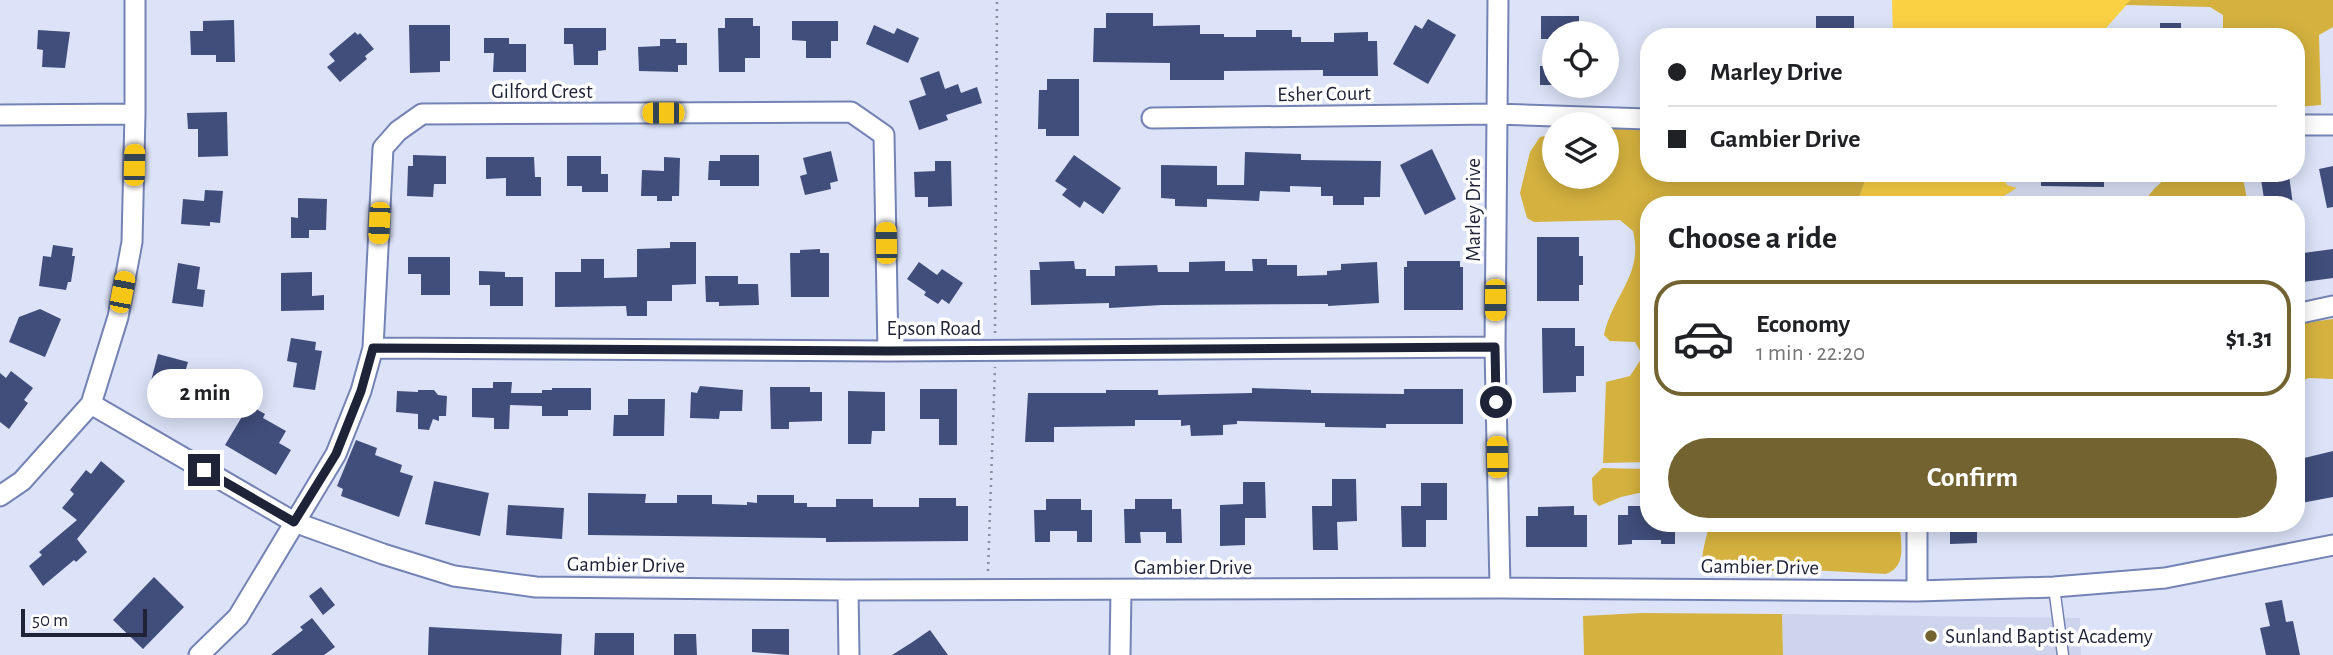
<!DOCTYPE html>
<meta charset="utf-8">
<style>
:root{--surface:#fff;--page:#f6f6f6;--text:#202124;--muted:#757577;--line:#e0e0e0;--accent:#736330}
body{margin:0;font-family:"Alegreya Sans",sans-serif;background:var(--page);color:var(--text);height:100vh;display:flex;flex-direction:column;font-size:26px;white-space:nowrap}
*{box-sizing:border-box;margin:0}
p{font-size:23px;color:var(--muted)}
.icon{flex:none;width:38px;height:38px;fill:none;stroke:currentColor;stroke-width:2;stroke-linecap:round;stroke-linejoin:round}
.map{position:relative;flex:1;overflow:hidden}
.sheet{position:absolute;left:1640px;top:196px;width:665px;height:336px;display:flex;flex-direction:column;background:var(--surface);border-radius:28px;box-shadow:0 4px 18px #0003}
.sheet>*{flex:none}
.top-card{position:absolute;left:1640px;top:28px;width:665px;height:154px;border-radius:28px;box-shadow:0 4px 18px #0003;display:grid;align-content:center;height:154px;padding:0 28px;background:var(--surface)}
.controls{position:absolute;left:1542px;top:21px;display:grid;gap:14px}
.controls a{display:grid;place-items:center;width:77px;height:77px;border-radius:50%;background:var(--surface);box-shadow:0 4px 18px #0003;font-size:35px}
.scale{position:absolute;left:21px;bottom:18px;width:126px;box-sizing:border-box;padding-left:7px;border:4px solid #1e2337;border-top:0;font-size:19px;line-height:24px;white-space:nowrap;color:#1e2337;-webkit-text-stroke:5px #fff;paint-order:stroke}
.end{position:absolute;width:32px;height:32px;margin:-16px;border:9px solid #1e2337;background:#fff;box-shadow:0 0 0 4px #fff}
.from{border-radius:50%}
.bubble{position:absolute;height:49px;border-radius:24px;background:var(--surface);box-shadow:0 4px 18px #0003;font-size:23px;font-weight:600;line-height:49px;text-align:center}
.car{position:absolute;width:21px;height:42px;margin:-21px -10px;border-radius:9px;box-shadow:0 0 5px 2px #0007;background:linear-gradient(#f5c518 24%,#345 0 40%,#f5c518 0 76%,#345 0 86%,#f5c518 0)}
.top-card b{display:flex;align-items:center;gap:24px;height:66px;font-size:26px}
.top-card b+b{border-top:2px solid var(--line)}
.top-card i{width:18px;height:18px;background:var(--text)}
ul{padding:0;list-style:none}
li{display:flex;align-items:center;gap:21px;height:116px;margin:0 14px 10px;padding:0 14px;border:4px solid var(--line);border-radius:28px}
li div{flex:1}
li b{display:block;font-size:26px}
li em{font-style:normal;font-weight:600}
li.active{border-color:var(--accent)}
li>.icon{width:63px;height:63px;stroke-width:1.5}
h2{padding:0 28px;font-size:32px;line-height:84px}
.action{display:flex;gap:14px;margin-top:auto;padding:14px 28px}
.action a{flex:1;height:80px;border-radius:42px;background:var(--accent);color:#fff;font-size:28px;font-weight:600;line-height:80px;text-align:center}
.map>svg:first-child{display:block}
.built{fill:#cdd4ec}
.green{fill:#fbd144}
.forest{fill:#d5b23f}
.building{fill:#414d7a}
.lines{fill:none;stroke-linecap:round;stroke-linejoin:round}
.service-casing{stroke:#7583b4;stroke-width:13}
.minor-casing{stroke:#7583b4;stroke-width:23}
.path{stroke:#868da1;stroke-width:2.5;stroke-dasharray:2 5;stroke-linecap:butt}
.service{stroke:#fff;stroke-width:10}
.minor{stroke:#fff;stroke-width:19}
.route{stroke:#1e2337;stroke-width:9}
.poi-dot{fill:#736330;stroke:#fff;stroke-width:2.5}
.labels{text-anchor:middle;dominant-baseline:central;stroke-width:7;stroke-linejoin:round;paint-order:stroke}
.street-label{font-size:21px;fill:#1e2337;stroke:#fff}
.poi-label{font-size:21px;fill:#1e2337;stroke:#fff;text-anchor:start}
</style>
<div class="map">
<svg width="2333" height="655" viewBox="0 0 2333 655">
<rect width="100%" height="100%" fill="#dce3f8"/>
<path class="built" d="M1782,614L2080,618L2081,655H1783Z"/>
<path class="green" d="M1892,0H2131L2098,37H1893Z
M1868,173H2000L2007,185L2017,188L1989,205H1856Z"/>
<path class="forest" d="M2131,0H2333V27L2319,35L2321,105L2296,107V37H2223V15L2210,7L2125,5Z
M1607,127L1648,128V173H1868L1856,205H1648V462L1603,463L1606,382L1630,376L1643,356L1635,342L1610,341L1604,335C1612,296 1644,275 1633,231L1620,220L1534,222L1527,218L1520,193L1530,152L1540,137L1554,134V177H1606Z
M2171,173H2238L2243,178L2248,205H2141L2154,189Z
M2333,319V379L2309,378L2296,382V324Z
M1602,468L1648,469V491L1621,497L1599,506L1593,500L1592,478Z
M1709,523H1900C1900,543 1908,566 1886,574L1791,569L1720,576L1703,569C1700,553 1707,539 1709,523Z
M1641,613L1782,614L1783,655H1584L1583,616Z"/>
<path class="building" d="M1106,13H1153V26L1200,25V34H1224V37H1256V30H1292V37H1301V42H1334V33L1368,32V41H1377L1378,76H1323V70L1224,71V80H1170V63L1093,62L1094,28H1106Z
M1541,16H1579V33H1554V39H1541Z
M1816,16H1854V37H1816Z
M725,18H753V26H760V58H745V72H719L718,28H725Z
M1428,19L1456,35L1428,84L1393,64L1415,25L1422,29Z
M234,20L235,62H216V55H191L190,31H203V21Z
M792,21H838V41H831V58H806V41L792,40Z
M2160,23H2181V37H2160Z
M409,25H450V61H440V72L410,73Z
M874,25L894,34L897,28L919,38L908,63L866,44Z
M564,28H606V50L598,51V65H574L573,44H564Z
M38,30L70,32L65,68L42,67L43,50L37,49Z
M355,32L358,35L360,33L374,49L365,56L367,59L340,82L327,67L335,61L329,54Z
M484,38H509V44H526V72H493L494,53H484Z
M660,39H676V43H687V65H678V72L639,71L638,47L660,46Z
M1540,66H1554V85H1540Z
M939,71L945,89L958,84L961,93L977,87L982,103L946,115L948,120L919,130L909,101L926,95L920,78Z
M1047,79H1079V136H1046V129H1038L1039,90H1047Z
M227,112L228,156L198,157V129H188L187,113Z
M1432,149L1456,199L1425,215L1400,165Z
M831,151L838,181L830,183L831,189L805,195L800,176L807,174L803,158Z
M1245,152L1301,154V160L1381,161L1380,197H1364V205H1333V196H1321V187L1290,186V192L1260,191L1259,201L1207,199V207L1175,206V199L1161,198V165L1217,166V185H1244Z
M413,155L446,156V184H434L433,197L407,196L408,166H413Z
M720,155H759V186H720V180H708L709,161H720Z
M1074,155L1121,188L1103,214L1084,201L1080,208L1062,195L1067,189L1055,181Z
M567,156H601V174H608V192H582V186H567Z
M486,157H534L535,177H541V196H506V178L486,179Z
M664,157L680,158L679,196H672V201H657V196H641L642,170L664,171Z
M935,161H951L952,206L928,207V197H915L914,172L935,171Z
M2333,166V207L2327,208L2319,169Z
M2041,173H2104V187L2041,186Z
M2260,173L2289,175L2293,205H2265Z
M205,190L223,191L220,223L210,222V226L181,224L183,199L204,201Z
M298,198L327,199L326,230H309V238H291V217L298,218Z
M1537,237H1579V256H1583V285H1579V301H1537Z
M670,242H696V284L672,285V301H647V316H627L626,306L555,307V272H581V259H604V278L637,277V249L670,248Z
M53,245L73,248L72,256H75L71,282H68L66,290L39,286L43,256L51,257Z
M820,249V253H829V297H791L790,253H800V250Z
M2333,249V278L2296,283V254Z
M408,257H450V295H421V274H408Z
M1252,259H1267V265H1297V276L1327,275V271L1341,270V264L1377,262L1379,303L1328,306V304L1162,305L1109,308V303L1031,305L1030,270H1040L1039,262L1074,261L1075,269H1086V276H1115V266L1157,265L1158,272H1189V262L1225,261V271H1253Z
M1407,261H1460V267H1463V310H1404V267H1407Z
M919,262L937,275L942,269L963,283L949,304L942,299L938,304L924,295L926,292L907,279Z
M178,263L200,267L197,289L205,290L203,307L172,303Z
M479,271L505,272V277H523V306H490V285H479Z
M312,272V296L324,295V310L281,311V273Z
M705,276H738V284H758L759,305L719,306V302H706Z
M40,309L61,319L45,357L9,342L19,317Z
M1542,328H1575V346H1584V376H1576V392L1543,393Z
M291,338L316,342L315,350L322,351L315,390L293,387L297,363L287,361Z
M158,354L188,362L179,393L150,385Z
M11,371L33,388L24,400L28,403L9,429L0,422V373L6,378Z
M493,382H512L511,393H542V390H552V388H591V410H568V416H542V406L510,405L509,429H494V418L472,417V388H493Z
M700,386L743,390L742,411H720L719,419L690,418L691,392L697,393Z
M770,387H810V392H822V421L789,422V429H771Z
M1252,388L1311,390V393L1404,394V389H1463V424H1386V428L1325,427V423L1237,421V424L1223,425V435L1191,436L1190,425L1181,426V420H1135V426L1054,427V442H1025L1028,393H1106V390H1158V395L1252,393Z
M920,389H957V445H939V419H920Z
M418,390H434L438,395L447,396L446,416H439V421L433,419L429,430L418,429V414L396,412L397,391L418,392Z
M848,391L885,392V431H872L871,444H848Z
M628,399H665L664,436H613L614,415H628Z
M249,405L265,414L263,418L286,431L279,443L291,450L276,475L225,445Z
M356,440L377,448L375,455L402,465L400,472L413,476L399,517L341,496L343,489L337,486Z
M2333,451V497L2296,504V460Z
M101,461L125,481L77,539L87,552L76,562L74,560L43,586L29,566L42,555L39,552L77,520L62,508L74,494L70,490L86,470L91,474Z
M1332,479H1356L1357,521L1337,522L1338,550H1313L1312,506H1332Z
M434,481L489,493L480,536L425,524Z
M1243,482H1265L1266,518H1245V545L1220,546V505L1243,504Z
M1421,483H1447V520H1426V547H1402L1401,506H1421Z
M588,493L646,494L645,503H677V495H712V504L747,505V502L757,503V495H794V503H807V507H836V499H873V507H919V498H956V506H968V541L826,542V538L588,535Z
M1046,499H1081V510H1092V542H1077V531H1050V542H1035L1034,510H1046Z
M1135,499H1172V509H1181L1182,543H1166V532H1140L1141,543H1125L1124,509H1135Z
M508,505L564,508L562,539L506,535Z
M1574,506V515H1587V547H1526V516H1538V507Z
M1628,506H1648V523H1675V544H1661V540H1632V544L1618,545V515H1628Z
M1950,523H1977V543L1950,544Z
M154,577L184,607L143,649L113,620Z
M321,587L335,605L323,615L309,596Z
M2282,600L2286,622L2293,621L2300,655H2266L2260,628L2270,626L2265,603Z
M312,618L335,647L324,655H271L303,630L300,627Z
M429,627L562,634L561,655H428Z
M752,629H789V655L752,652Z
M930,630L948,655H892L911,643Z
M595,633H634V655H594Z
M674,634H696L697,655H674Z"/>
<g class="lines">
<g class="service-casing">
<path id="service" d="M2054,587L2063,655"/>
</g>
<g class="minor-casing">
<path id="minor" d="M1498,0L1495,347L1500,588
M0,115L135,114
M1152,118L1496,114L1648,119
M2296,125H2333
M2296,314L2333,306
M373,348L888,351L1495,347
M91,404L294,522L383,554L454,576L536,587L848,590L1500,588L1917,591L2054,587L2165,578L2333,545
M0,496L22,481L91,404L118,317L132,242L135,114V0
M1917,523V591
M848,590L849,655
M199,655L238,617L336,454L361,391L373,348L383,148L398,131L422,114L851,112L884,135L888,351
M1120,655L1121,590"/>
</g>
<path class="path" d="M995,333L997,0
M988,571L995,367"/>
<use href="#service" class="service"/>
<use href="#minor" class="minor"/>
</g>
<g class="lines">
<path class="route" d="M204,470L294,522L336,454L361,391L373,348L888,351L1495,347L1496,402"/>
</g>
<circle class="poi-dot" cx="1931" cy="636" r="7"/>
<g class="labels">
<g class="street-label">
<text x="542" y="91">Gilford Crest</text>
<text transform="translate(1324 94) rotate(-1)">Esher Court</text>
<text transform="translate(1473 210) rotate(-90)">Marley Drive</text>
<text x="934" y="328">Epson Road</text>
<text transform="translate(626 565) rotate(1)">Gambier Drive</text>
<text x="1193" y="567">Gambier Drive</text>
<text transform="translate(1760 567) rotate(1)">Gambier Drive</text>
</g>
<g class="poi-label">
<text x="1945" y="636">Sunland Baptist Academy</text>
</g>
</g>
</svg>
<div class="controls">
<a><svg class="icon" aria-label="locate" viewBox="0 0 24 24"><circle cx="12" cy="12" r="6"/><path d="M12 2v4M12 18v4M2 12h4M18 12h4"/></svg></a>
<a><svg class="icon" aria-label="layers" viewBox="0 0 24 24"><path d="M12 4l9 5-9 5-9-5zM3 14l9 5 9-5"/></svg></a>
</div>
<div class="scale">50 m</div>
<i class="end from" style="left:1496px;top:402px"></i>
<i class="end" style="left:204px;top:470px"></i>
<div class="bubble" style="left:147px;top:369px;width:116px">2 min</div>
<i class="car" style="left:663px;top:113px;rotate:270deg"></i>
<i class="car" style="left:134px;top:165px;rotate:1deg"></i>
<i class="car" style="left:379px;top:223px;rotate:183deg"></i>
<i class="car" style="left:886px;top:243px;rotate:359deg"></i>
<i class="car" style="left:122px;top:292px;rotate:11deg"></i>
<i class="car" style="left:1495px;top:300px;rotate:180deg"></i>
<i class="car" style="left:1497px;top:457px;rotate:359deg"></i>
<div class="top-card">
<b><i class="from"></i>Marley Drive</b>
<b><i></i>Gambier Drive</b>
</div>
<section class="sheet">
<h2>Choose a ride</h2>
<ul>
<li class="active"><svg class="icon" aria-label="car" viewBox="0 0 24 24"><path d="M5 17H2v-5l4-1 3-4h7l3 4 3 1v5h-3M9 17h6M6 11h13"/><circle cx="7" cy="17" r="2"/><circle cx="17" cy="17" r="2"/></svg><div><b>Economy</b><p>1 min · 22:20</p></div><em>$1.31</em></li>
</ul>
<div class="action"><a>Confirm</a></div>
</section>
</div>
